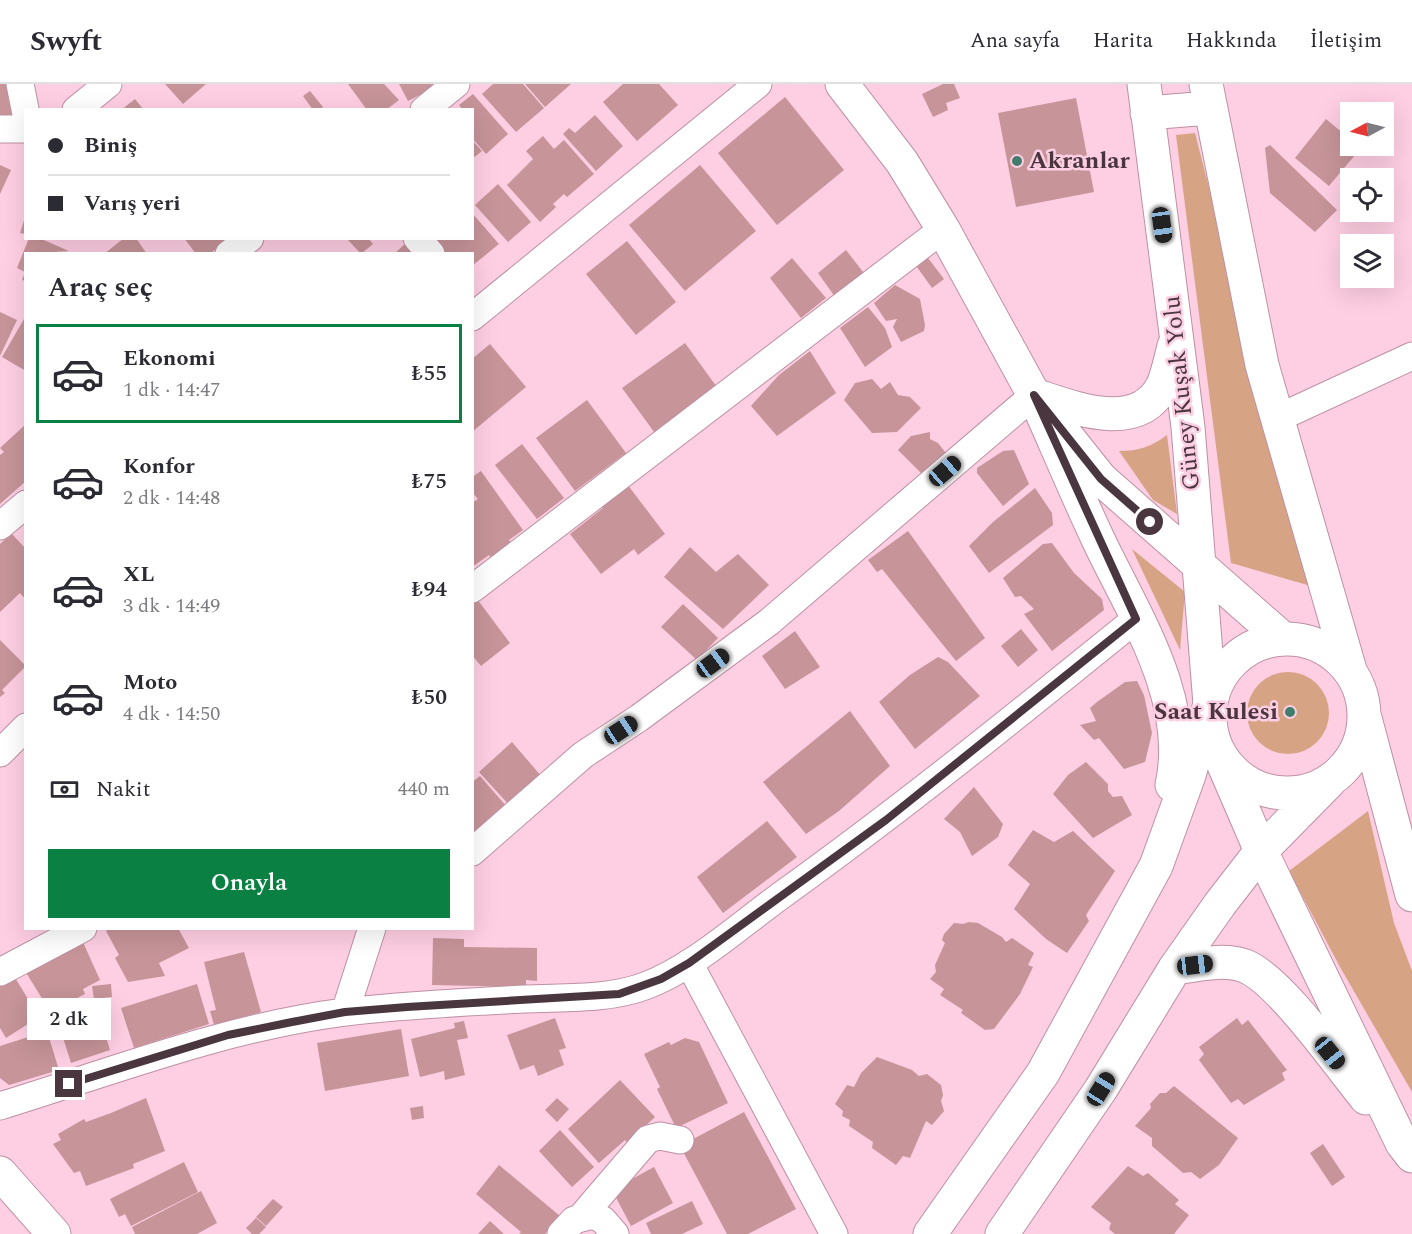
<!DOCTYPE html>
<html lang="tr">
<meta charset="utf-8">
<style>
:root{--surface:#fff;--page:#f7f7f7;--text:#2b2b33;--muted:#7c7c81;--line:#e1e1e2;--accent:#0b8043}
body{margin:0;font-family:Spectral,serif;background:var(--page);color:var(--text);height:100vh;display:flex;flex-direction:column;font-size:22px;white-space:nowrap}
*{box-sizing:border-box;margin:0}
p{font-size:20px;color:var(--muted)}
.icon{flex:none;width:33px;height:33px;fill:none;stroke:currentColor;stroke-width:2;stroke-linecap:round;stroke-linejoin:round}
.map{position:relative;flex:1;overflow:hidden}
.side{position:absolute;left:24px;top:168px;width:450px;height:678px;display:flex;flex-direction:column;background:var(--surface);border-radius:0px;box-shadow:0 6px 24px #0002}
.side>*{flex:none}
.hud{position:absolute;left:24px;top:24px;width:450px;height:132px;border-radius:0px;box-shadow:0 6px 24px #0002;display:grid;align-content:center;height:132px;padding:0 24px;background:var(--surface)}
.needle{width:39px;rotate:263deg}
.tools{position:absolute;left:1340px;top:18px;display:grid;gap:12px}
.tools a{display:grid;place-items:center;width:54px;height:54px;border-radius:0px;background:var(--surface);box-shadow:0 6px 24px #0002;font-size:30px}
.end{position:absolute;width:27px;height:27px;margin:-14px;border:8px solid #49363e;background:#fff;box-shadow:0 0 0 3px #fff}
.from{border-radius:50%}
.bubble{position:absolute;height:42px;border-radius:0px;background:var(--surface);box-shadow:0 6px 24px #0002;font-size:20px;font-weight:600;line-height:42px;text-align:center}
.car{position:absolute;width:18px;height:36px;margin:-18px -9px;border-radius:8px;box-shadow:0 0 4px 2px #0007;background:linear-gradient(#222 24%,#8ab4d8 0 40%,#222 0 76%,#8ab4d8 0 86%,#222 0)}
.hud b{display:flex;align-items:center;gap:21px;height:57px;font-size:22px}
.hud b+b{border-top:2px solid var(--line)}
.hud i{width:15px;height:15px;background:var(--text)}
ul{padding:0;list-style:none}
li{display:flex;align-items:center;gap:18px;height:99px;margin:0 12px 9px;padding:0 12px;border:3px solid transparent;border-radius:0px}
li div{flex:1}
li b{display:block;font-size:22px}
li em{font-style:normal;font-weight:600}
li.current{border-color:var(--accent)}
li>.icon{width:54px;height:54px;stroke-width:1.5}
h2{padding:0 24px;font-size:27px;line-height:72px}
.pay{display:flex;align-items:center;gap:15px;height:66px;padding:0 24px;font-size:22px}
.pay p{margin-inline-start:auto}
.button{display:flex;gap:12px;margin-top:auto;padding:12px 24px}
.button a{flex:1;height:69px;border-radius:0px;background:var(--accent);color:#fff;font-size:24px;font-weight:600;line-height:69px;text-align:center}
header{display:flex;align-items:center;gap:36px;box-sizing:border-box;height:84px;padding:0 30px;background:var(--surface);border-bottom:2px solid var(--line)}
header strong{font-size:28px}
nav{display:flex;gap:33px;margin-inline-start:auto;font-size:21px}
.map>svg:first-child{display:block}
.green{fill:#d7a385}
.building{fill:#c69499}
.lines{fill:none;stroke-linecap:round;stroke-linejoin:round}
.minor-casing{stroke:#bd90a3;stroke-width:29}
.secondary-casing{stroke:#bd90a3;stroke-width:35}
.minor{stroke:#fff;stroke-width:27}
.secondary{stroke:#fff;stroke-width:33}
.route{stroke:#49363e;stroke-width:8}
.poi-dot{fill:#407e6b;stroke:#fecee2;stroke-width:2}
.labels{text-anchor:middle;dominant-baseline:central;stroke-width:5;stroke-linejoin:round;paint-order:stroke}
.poi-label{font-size:24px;font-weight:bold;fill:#49363e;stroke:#fecee2;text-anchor:start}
.street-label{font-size:24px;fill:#49363e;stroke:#fecee2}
</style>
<header>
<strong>Swyft</strong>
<nav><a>Ana sayfa</a><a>Harita</a><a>Hakkında</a><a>İletişim</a></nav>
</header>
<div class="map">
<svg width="1412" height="1150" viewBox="0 0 1412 1150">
<rect width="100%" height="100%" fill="#fecee2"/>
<path class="green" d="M1195,49L1311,502L1231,479L1176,51Z
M1167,351L1177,430L1153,416L1119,367C1139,367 1151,363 1167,351Z
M1132,465L1185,508L1180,566Z
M1247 629a41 41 0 1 1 82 0a41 41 0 1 1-82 0Z
M1368,727L1394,839L1412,887V1008L1340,883L1289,787Z"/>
<path class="building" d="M0,0H13L16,30L0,32Z
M165,0H206L183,20Z
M348,0H384L399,16L386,26H367Z
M399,0H441L408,17Z
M493,0H523L544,24L516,48L482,10Z
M525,0H571L545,23Z
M623,0H659L678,21L637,57L603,18Z
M943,0H954L960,14L946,19L948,26L933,33L922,10Z
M310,7L323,23L320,26H313L303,12Z
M473,10L508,50L486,70L472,54V26H463L459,21Z
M785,13L844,86L777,141L718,69Z
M1076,14L1094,108L1016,123L998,29Z
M135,15L144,26H121Z
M595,31L623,62L596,87L563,50L569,44L575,49Z
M1326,35L1350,55V62L1361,64L1329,102L1295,74Z
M543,52L554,65L564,56L594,90L567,113L564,110L553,120L556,123L540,138L507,101L533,75L526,67Z
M472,56L482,67L472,75Z
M1270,61L1337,126L1315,148L1270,109L1265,64Z
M0,81L11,86L0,110Z
M700,81L756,147L685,207L629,141Z
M498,100L531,138L508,158L475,121Z
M472,129L499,160L472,182V170H436L424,154H472Z
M26,130V150L20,149Z
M29,154H39L69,167L26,170V197L22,196L25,188L17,184Z
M124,154H136L147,170H104Z
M184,154H229L210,170H196Z
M350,154H368L373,160L361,170L348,156Z
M408,157L419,170H394Z
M627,157L676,218L636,251L586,190Z
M846,166L867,193L838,217L818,189Z
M792,174L826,214L801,234L770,194Z
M928,174L944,195L932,204L917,183Z
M895,201L920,215L925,241L924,247L901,258L893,243L897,235L886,237L874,219Z
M868,223L885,244L892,263L865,283L840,244Z
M0,228L17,236L0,272Z
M24,235L26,236V287L2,273Z
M685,259L719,306L657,352L622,304Z
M490,260L526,303L472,348V275Z
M810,267L836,309L777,352L751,322L779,291Z
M872,295L881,305L890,298L898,311L910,313L921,324L897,348L872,349L844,316L855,299Z
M587,316L626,369L575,407L536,354Z
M26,340V397L0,420V371L4,368L0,364Z
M930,348V355L938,359L949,373L925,393L898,366L911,352Z
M522,360L564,414L537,435L495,381Z
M1014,366L1029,400L1003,422L977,389V384L1003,367Z
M481,387L523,446L509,456L511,459L491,474L489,471L472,483V419L478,415L472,408V393Z
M627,400L665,450L638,471L634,465L601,490L570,450L603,424L601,421Z
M1035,404L1052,429L1053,441L989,489L969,462L993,438Z
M908,447L985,554L956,577L882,485L877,488L868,476Z
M11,449L26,465V516L20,509L0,528V460Z
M1052,459L1074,489L1102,515L1104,526L1052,567L1024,530L1034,525L1021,512L1015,513L1003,494L1043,460Z
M690,463L716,488L738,470L769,501L723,545L664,493Z
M477,515L510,559L481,582L472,571V519Z
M683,520L718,554L697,576L661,543Z
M1021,545L1038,566L1018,583L1001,562Z
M795,547L820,583L785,605L762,572Z
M0,556L26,582L2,606L5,609L0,613Z
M938,573L948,578L980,612L915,665L879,618L910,591Z
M1137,597L1144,611L1152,649L1145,678L1124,685L1099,654L1094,656L1080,641L1096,637L1090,624L1097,618L1125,598Z
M850,627L890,682L839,727L806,750L763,698Z
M512,658L542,693L510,722L479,688Z
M1086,678L1108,700V707L1113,713L1122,712L1132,731L1093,754L1053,710L1068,691Z
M480,692L508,724L472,753V698Z
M974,703L1003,740L998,753L972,772L960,748L944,735Z
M767,737L797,773L723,829L697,793Z
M1033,746L1054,758L1073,747L1115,787L1086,831L1089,837L1067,869L1046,855L1014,825L1030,800L1008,781Z
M969,838L978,839L1002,853L1006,858L1012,854L1034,869L1028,881L1033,883L1020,910L994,945L985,946L961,929L963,926L940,911L944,905L930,895L936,888L935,881L945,859L942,856L944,850L954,839L963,840Z
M110,844H178L189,864L159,879L165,892L128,898L115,874L119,871L106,847Z
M433,854L464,855V863L537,864V897L526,896V903L432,901Z
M82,856L100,896L83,905L85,910L62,922L60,917L48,924L25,887Z
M244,868L261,928L214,941L210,927L216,926L204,878Z
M14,892L39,933L6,954L0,944V900Z
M111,900L112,913L94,915L92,902Z
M197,900L209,940L134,964L121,924Z
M95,916L110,966L71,979L55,928Z
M555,934L566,964L559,966L564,981L538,992L534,981L520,986L507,951Z
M1237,934L1242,941L1248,936L1287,986L1282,989L1285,996L1244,1021L1238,1015L1231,1019L1199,976L1204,970L1199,963Z
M464,937L468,954L457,956L465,991L445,996L444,987L420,993L411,955L455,944L454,939Z
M401,945L409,992L325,1007L317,959Z
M47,947L59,986L9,1001L0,994V962Z
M685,954L699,958L728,1019L676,1044L657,1005L660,1003L644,970L669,958L671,961Z
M877,973L912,986L919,992L927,990L941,1001L943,1011L941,1017L944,1027L932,1041L926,1037L910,1074L903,1072L896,1081L872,1064L873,1058L849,1042L850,1036L842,1032L843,1027L835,1020L847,1001L854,1003L861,989Z
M620,996L655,1033L627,1059L625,1056L599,1079L568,1045Z
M1174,1002L1238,1054L1219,1081L1200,1095L1191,1088L1183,1089L1152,1062V1054L1135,1042L1151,1024L1150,1020L1160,1009H1166Z
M146,1014L165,1067L133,1080L134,1084L86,1102L80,1087L74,1089L53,1060L61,1056L58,1050L84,1035L86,1038L111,1029Z
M557,1014L569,1025L557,1038L545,1026Z
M423,1022L424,1034L412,1036L410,1024Z
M744,1028L796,1125L748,1150H727L680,1062Z
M560,1046L594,1083L572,1103L539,1067Z
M1323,1060L1345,1093L1332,1102L1310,1069Z
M184,1078L198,1108L131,1142L125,1130L119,1133L110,1115Z
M499,1081L560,1132L545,1150H519L521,1148L476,1110Z
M1128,1082L1143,1092L1148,1089L1179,1116L1175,1120L1189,1131L1174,1150H1115L1109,1145L1111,1139L1091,1123Z
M654,1083L673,1119L631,1142L612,1106Z
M201,1107L217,1139L197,1150H135L132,1143Z
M273,1115L283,1123L266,1142L256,1133Z
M692,1117L703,1140L682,1150H651L646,1139Z
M256,1134L266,1143L259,1150H252L246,1144Z
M490,1137L504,1150H478Z"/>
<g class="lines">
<g class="minor-casing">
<path id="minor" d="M20,0L26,30
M76,26L108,0
M424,26L456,0
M0,45H26
M417,154L431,170
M229,170L250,154
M472,233L758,0
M1276,335L1412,272
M0,442L26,420
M472,505L943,145
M0,669L26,643
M472,768L583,671L639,634L769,538L1034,311
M689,879L834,1150
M0,888L83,844
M345,928L372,844
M0,1022C113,987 227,943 345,928C404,921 465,918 524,915C564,913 607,916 645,902C693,884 740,841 783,810C904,723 1020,629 1136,535
M583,1131L648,1055L660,1052L680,1056
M561,1150L574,1136L593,1131L603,1136L615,1150"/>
</g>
<g class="secondary-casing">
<path id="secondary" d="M842,0L902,78L943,145L1034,311C1072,323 1138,351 1163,301C1168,289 1171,274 1174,262
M1206,0L1262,281L1350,586
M1147,29L1209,24
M1210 632a77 77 0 1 1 154 0a77 77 0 1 1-154 0Z
M1365,634L1412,811
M1223,679L1261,767L1402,1059L1412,1072
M1172,701C1191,614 1132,528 1097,453C1075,406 1055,358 1034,311L1101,395L1282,554
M1175,884C1196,881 1224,874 1245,882C1280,896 1340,982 1366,1014
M0,1089L54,1150
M930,1150L1043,989L1156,782L1189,691L1210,620L1188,343L1144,0
M1002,1150L1101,1005L1175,884L1220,820L1261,767L1329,698"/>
</g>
<use href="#minor" class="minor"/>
<use href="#secondary" class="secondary"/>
</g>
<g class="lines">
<path class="route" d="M69,1000L228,951L292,938L345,928L407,923L619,910L661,895L689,879L886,736L1136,535L1034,311L1101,395L1150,438"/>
</g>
<g class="poi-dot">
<circle cx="1017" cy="77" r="6"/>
<circle cx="1290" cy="628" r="6"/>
</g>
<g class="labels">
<g class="poi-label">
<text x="1029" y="77">Akranlar</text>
<text x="1278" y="628" text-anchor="end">Saat Kulesi</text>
</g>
<g class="street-label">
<text transform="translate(1182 309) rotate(-96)">Güney Kuşak Yolu</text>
</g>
</g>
</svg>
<div class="tools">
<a><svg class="needle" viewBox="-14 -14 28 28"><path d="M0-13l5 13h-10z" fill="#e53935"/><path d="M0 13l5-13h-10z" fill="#7c7c81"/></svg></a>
<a><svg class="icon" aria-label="locate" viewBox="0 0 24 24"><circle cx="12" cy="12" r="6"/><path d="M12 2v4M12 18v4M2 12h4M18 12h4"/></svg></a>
<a><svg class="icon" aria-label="layers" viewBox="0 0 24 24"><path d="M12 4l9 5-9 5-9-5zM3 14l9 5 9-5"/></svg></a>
</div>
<i class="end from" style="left:1150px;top:438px"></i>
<i class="end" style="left:69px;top:1000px"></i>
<div class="bubble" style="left:27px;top:914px;width:84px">2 dk</div>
<i class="car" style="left:1162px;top:141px;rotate:172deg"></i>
<i class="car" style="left:945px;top:387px;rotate:49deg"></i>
<i class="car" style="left:713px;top:579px;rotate:54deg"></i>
<i class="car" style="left:621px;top:646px;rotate:57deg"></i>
<i class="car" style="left:1195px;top:881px;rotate:83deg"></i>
<i class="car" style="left:1330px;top:969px;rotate:141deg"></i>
<i class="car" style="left:1101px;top:1005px;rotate:32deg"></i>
<div class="hud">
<b><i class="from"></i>Biniş</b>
<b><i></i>Varış yeri</b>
</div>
<section class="side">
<h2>Araç seç</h2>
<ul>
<li class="current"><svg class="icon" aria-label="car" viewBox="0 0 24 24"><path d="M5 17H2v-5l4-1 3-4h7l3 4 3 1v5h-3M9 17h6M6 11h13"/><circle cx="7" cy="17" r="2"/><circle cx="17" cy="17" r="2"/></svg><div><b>Ekonomi</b><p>1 dk · 14:47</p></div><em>₺55</em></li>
<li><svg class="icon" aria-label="car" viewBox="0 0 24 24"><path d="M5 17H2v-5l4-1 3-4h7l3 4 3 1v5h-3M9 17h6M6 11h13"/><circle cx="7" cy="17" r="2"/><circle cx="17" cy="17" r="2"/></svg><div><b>Konfor</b><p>2 dk · 14:48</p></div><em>₺75</em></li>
<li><svg class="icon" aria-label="car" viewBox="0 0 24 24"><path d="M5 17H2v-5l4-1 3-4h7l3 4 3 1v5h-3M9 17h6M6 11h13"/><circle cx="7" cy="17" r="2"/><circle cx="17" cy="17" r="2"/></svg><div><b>XL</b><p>3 dk · 14:49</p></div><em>₺94</em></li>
<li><svg class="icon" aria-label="car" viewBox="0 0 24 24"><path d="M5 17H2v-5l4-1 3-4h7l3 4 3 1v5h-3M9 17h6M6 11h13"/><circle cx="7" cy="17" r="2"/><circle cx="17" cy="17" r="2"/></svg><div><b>Moto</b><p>4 dk · 14:50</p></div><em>₺50</em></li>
</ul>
<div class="pay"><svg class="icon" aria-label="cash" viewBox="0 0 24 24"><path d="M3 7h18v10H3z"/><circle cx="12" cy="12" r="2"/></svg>Nakit<p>440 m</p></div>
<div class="button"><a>Onayla</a></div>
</section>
</div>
